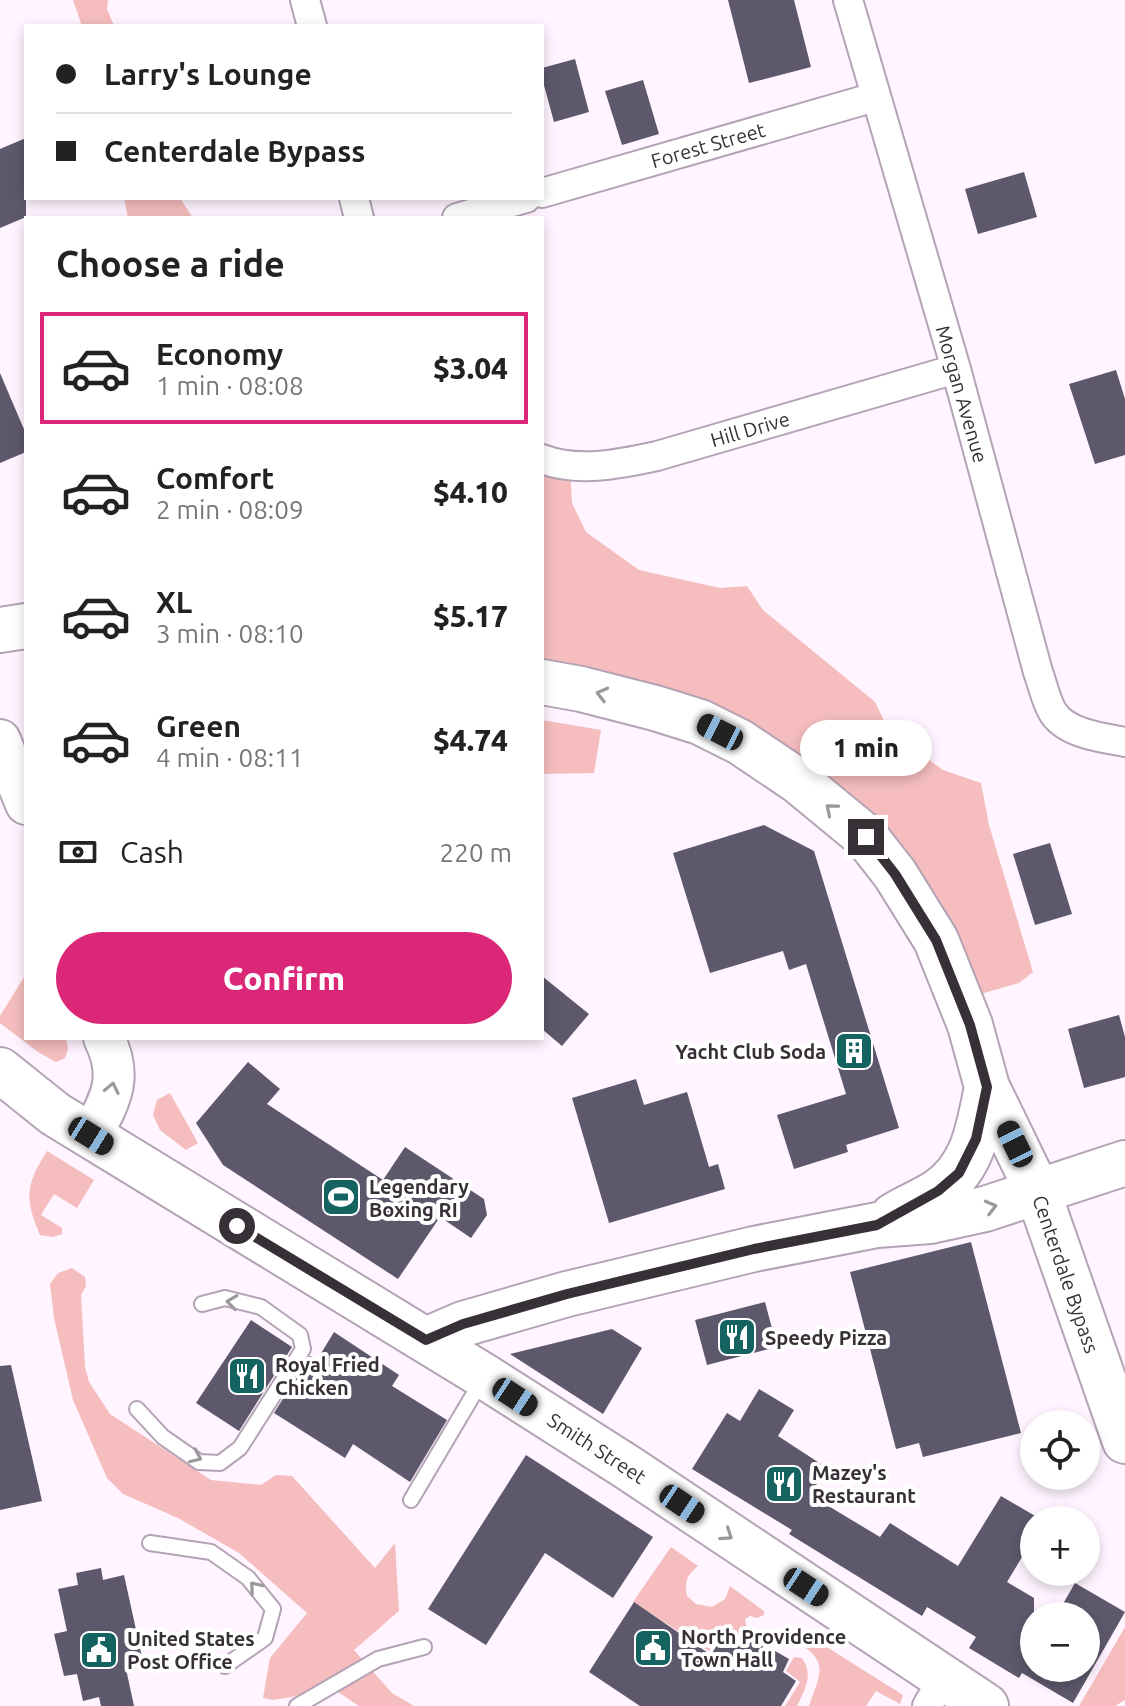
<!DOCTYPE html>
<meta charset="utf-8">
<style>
:root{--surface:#fff;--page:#f2f2f2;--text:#222;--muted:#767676;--line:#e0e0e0;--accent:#db2777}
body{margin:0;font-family:Ubuntu,sans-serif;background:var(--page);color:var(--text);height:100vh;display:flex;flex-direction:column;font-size:30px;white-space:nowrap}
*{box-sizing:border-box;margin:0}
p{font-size:26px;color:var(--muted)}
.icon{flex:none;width:44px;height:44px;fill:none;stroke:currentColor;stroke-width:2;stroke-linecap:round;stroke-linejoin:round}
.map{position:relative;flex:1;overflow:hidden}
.side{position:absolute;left:24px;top:216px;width:520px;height:824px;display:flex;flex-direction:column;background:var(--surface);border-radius:0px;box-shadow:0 4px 12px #0003}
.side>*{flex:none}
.guide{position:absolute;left:24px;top:24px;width:520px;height:176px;border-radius:0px;box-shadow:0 4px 12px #0003;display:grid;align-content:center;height:176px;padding:0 32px;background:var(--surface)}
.controls{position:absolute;left:1020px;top:1410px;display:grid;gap:16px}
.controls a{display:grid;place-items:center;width:80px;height:80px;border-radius:50%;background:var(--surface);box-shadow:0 4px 12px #0003;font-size:40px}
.end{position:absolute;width:36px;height:36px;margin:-18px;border:10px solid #373037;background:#fff;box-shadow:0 0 0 4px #fff}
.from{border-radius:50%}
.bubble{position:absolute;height:56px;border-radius:28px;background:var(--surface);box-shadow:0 4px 12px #0003;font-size:26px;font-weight:800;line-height:56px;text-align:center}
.car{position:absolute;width:24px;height:48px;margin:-24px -12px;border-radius:10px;box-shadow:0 0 6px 2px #0007;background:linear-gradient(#222 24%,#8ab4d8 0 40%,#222 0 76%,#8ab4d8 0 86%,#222 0)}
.guide b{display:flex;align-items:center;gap:28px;height:76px;font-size:30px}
.guide b+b{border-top:2px solid var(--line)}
.guide i{width:20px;height:20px;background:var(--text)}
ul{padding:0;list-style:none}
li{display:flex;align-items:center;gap:24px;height:112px;margin:0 16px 12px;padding:0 16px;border:4px solid transparent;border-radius:0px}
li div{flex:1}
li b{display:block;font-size:30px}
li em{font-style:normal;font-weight:800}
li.on{border-color:var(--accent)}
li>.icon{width:72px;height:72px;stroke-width:1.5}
h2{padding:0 32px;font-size:36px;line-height:96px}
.pay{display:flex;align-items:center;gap:20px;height:88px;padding:0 32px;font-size:30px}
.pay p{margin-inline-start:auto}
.button{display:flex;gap:16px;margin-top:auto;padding:16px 32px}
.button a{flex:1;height:92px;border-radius:48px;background:var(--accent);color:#fff;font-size:32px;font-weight:800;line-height:92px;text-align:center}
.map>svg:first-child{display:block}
.green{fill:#f5bdbd}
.building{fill:#5d586b}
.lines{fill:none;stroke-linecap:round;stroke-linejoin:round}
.lane-casing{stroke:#b4a3b5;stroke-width:18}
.street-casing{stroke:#b4a3b5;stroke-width:32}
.secondary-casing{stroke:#b4a3b5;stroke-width:44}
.primary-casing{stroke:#b4a3b5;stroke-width:48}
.lane{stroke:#fff;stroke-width:14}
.street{stroke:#fff;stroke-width:28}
.secondary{stroke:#fff;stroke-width:40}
.primary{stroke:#fff;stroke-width:44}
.oneway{stroke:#9b989b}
.route{stroke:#373037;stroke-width:10}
.labels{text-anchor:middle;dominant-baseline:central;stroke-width:8;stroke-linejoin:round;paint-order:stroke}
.street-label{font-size:20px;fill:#373037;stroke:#fff}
.poi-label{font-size:20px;font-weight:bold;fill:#373037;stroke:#fff;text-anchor:start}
</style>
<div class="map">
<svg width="1125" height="1706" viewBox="0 0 1125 1706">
<rect width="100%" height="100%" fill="#fff4ff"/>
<path class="green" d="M73,0H108L107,9L114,26H82Z
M124,198H180L193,218H128Z
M542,465L570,470L572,503L586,532L639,570L720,588L747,586L763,610L875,702L889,731L943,770L981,783L989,825L1033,972L1019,983L956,1001L919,926L786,773L542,689Z
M542,720L601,730L594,773L542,774Z
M26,974V1038H66L68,1049L65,1058L56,1062L38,1052L0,1023V1016Z
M170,1093L198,1143L186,1150L160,1130L153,1115L157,1100Z
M47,1151L94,1180L77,1208L54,1194L41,1215L62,1228V1234L53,1237L40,1235C24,1198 26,1184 47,1151Z
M72,1268L85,1277L86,1286L81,1295L85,1367L89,1382L110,1414L211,1480L261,1485L276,1475L292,1476L375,1568L395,1543L399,1611L354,1650L392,1693L414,1706H359L335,1690L273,1700L263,1698L270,1658L307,1613L239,1553L178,1518L123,1494L107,1478L73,1400L54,1318L50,1284L58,1273Z
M671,1547L698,1566C687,1575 684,1581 687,1596L696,1604L712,1607L725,1599L730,1586L764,1611V1615L757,1618L750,1616L745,1619L747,1629L736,1640L721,1631L709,1651L633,1602Z
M1125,1627V1700L1115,1706H1079Z
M806,1634L903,1695L900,1704L876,1691L866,1706H809C818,1678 831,1663 800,1644V1636Z
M794,1657L802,1658C814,1675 805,1689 797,1706H785L800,1682L786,1671Z"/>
<path class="building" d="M728,0H794L811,67L749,83Z
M575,59L589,112L554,122L542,78V68Z
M643,80L659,134L622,145L605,91Z
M26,138V217L0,228V149Z
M1024,172L1037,217L978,234L965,189Z
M1116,370L1125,399V455L1095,464L1069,384Z
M0,373L26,434V452L0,463Z
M764,825L814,851L899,1128L846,1145L848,1152L794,1169L777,1115L846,1094L806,964L789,970L783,951L710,973L673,853Z
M1050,843L1072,914L1035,925L1013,854Z
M542,976L589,1014L562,1046L542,1029Z
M1119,1015L1125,1037V1077L1084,1088L1068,1029Z
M248,1062L280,1089L267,1104L383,1180L405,1147L484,1199L487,1215L471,1238L440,1217L398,1279L223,1165L196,1123Z
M636,1079L644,1105L687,1092L709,1167L718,1164L725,1189L609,1223L572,1098Z
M971,1242L1021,1433L923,1457L919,1443L896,1449L850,1272Z
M765,1302L777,1347L707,1365L695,1320Z
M251,1320L292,1347L239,1431L196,1403Z
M612,1329L642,1348L603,1414L510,1354Z
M334,1332L399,1375L392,1386L447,1420L410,1482L353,1444L345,1458L274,1413L310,1356L317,1360Z
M11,1365L42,1501L0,1510V1366Z
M759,1389L794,1410L778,1436L827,1468L810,1495L880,1537L890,1523L958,1566L1001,1496L1042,1520H1034V1537L1007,1582L1034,1598V1668H1086V1616H1056L1075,1583L1125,1612L1073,1703L1022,1673L1019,1678L969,1648L976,1637L927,1607L922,1616L789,1534L792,1530L692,1469L727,1413L740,1421Z
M526,1455L653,1537L613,1598L545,1553L486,1645L428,1609Z
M101,1568L103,1580L124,1575L144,1666L126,1669L134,1706H101L99,1697L83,1701L77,1674L64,1676L54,1634L67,1631L58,1589L78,1585L76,1573Z
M634,1602L711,1655L724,1633L738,1641L744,1633L789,1659L783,1672L796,1681L781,1706H640L589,1672Z"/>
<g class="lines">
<g class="lane-casing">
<path id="lane" d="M137,1409L163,1437L199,1462L220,1463L240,1448L303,1349L300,1335L261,1307L225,1298L202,1304
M411,1500L482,1380
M150,1543L211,1552L248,1578L273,1609L265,1638L225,1666
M297,1706L378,1659L424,1647"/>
</g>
<g class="street-casing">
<path id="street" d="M305,0L312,26
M848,0L956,369L1038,672C1043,685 1046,703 1054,714C1068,734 1104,738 1125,742
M542,193L875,97
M354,198L359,218
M457,218L526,198
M542,459C579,473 619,464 657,456L956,369
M927,1706L943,1679"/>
</g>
<g class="secondary-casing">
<path id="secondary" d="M0,740L26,804
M91,1136C110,1100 124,1078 104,1038"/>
</g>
<g class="primary-casing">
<path id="primary" d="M0,630L26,626
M542,682L581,689L655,708L700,722L740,742L798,781L866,837L895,874L936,940L970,1025L987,1087L1038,1192L1125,1441
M0,1070L55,1114L484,1376L627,1467L986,1706
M893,1216C907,1207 923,1201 937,1192C974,1168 979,1126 987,1087
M426,1340L463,1324L567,1294L754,1249L877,1225L930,1221L985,1209L1125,1163"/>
</g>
<use href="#lane" class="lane"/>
<use href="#street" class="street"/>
<use href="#secondary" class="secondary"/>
<use href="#primary" class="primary"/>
</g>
<defs><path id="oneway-chevron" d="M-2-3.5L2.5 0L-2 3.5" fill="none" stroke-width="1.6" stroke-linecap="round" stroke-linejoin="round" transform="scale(2)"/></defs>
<g class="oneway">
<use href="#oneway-chevron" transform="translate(602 694) rotate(-166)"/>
<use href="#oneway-chevron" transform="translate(831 809) rotate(-140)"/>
<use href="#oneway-chevron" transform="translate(112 1088) rotate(-78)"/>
<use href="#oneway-chevron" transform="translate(991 1207) rotate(-14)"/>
<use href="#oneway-chevron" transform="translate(232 1302) rotate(-172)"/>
<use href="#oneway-chevron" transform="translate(196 1457) rotate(24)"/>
<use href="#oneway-chevron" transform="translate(727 1535) rotate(34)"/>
<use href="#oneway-chevron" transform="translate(255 1587) rotate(-130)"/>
</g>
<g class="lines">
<path class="route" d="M237,1226L426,1340L463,1324L567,1294L754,1249L877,1225L938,1191L959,1173L976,1139L987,1087L970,1025L936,940L895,874L866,837"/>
</g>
<defs>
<g id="building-square" transform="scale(2)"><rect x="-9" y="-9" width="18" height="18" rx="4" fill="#146361" stroke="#fff"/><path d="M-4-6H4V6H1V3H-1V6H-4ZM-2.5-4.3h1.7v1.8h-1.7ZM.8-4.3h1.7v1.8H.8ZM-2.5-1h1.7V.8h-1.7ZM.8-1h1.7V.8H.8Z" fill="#fff"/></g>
<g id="stadium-square" transform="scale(2)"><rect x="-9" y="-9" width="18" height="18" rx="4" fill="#146361" stroke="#fff"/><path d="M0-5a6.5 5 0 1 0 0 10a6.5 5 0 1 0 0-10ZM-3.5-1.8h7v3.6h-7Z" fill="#fff"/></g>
<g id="restaurant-square" transform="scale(2)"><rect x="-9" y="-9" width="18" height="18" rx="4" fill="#146361" stroke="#fff"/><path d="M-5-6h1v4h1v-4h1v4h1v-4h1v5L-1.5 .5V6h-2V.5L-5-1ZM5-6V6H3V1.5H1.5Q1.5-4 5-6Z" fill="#fff"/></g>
<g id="civic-square" transform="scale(2)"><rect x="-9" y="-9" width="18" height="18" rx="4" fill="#146361" stroke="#fff"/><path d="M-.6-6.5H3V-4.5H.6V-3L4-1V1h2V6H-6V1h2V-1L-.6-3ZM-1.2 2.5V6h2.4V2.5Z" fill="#fff"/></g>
</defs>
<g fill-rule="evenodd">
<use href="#building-square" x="854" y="1051"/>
<use href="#stadium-square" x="341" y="1197"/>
<use href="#restaurant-square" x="737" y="1337"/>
<use href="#restaurant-square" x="247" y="1376"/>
<use href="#restaurant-square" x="784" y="1484"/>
<use href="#civic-square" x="653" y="1648"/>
<use href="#civic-square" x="99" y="1650"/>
</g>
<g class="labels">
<g class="street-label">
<text transform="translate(708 145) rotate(-16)">Forest Street</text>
<text transform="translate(962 394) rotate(74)">Morgan Avenue</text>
<text transform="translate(750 429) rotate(-16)">Hill Drive</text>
<text transform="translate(1066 1274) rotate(71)">Centerdale Bypass</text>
<text transform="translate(597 1448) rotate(33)">Smith Street</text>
</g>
<g class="poi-label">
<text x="826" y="1051" text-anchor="end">Yacht Club Soda</text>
<text x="369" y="1186">Legendary<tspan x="369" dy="23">Boxing RI</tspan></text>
<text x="765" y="1337">Speedy Pizza</text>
<text x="275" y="1364">Royal Fried<tspan x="275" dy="23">Chicken</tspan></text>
<text x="812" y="1472">Mazey's<tspan x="812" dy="23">Restaurant</tspan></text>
<text x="681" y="1636">North Providence<tspan x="681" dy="23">Town Hall</tspan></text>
<text x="127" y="1638">United States<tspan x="127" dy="23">Post Office</tspan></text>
</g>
</g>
</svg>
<div class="controls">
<a><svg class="icon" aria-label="locate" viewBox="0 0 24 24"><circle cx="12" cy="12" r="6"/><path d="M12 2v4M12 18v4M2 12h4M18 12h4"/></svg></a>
<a>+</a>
<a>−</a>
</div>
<i class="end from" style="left:237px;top:1226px"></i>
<i class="end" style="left:866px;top:837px"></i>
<div class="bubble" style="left:800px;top:720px;width:132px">1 min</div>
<i class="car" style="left:720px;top:732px;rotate:297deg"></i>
<i class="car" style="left:91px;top:1136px;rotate:122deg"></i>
<i class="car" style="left:1015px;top:1144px;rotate:334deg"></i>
<i class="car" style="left:515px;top:1397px;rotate:123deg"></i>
<i class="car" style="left:682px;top:1504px;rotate:124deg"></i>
<i class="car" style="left:806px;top:1587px;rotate:123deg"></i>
<div class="guide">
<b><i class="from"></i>Larry's Lounge</b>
<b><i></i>Centerdale Bypass</b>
</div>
<section class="side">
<h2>Choose a ride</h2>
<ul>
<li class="on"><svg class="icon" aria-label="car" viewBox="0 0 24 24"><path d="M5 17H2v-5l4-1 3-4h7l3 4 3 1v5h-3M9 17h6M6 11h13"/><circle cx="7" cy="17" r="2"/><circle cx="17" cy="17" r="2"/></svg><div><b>Economy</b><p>1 min · 08:08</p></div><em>$3.04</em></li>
<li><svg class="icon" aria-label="car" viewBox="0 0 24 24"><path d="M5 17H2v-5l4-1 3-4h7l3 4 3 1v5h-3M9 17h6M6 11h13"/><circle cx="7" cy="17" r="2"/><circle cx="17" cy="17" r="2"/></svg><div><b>Comfort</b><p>2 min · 08:09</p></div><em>$4.10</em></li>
<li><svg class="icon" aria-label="car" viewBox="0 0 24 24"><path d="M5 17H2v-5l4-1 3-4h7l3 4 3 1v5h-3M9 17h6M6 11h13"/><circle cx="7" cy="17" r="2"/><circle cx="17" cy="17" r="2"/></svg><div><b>XL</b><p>3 min · 08:10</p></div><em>$5.17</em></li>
<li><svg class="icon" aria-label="car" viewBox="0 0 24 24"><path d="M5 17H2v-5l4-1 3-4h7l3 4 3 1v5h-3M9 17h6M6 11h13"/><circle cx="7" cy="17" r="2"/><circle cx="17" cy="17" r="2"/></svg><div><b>Green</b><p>4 min · 08:11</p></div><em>$4.74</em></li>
</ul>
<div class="pay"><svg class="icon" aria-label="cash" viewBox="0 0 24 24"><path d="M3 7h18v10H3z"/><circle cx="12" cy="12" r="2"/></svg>Cash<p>220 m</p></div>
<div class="button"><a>Confirm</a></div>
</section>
</div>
